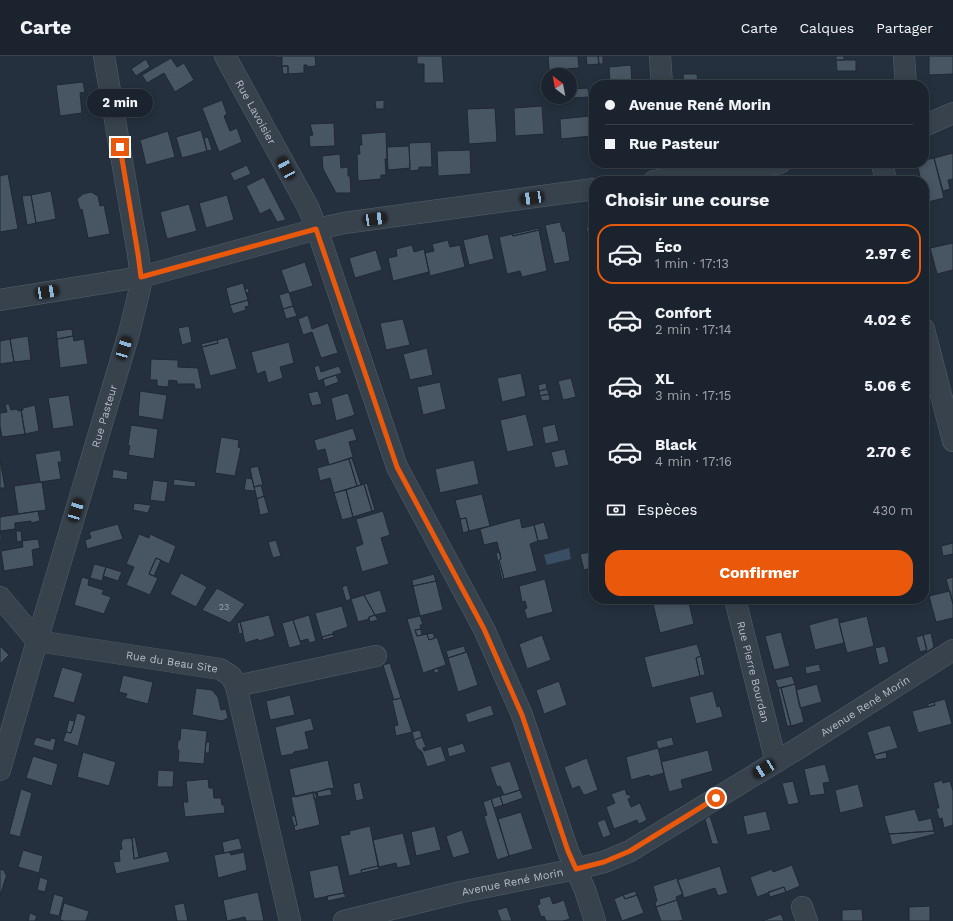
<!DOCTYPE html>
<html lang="fr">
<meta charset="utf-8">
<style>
:root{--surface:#1b242e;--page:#242c36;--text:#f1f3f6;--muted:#a0a4aa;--line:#39414a;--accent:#ea580c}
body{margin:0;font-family:"Work Sans",sans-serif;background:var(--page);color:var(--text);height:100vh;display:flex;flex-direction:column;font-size:15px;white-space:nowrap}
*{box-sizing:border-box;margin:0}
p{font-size:13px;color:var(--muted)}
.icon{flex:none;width:22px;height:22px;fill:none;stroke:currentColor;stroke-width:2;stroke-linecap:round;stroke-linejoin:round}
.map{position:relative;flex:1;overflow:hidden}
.side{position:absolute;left:589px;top:120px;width:340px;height:428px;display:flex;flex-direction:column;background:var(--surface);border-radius:16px;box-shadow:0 2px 10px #0003,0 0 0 1px var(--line)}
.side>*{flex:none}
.top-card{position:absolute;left:589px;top:24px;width:340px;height:88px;border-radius:16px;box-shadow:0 2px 10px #0003,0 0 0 1px var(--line);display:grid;align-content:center;height:88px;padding:0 16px;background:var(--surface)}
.needle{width:26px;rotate:328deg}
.fabs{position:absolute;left:541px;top:12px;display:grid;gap:8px}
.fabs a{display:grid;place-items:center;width:36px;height:36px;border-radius:50%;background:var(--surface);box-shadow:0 2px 10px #0003,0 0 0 1px var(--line);font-size:20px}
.end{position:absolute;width:18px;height:18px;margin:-9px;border:5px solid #ea580c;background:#fff;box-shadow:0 0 0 2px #fff}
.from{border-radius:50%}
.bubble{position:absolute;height:28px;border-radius:14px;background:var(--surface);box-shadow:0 2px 10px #0003,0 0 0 1px var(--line);font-size:13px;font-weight:700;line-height:28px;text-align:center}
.car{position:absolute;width:12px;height:24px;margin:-12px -6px;border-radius:5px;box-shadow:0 0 3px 1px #0007;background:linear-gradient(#222 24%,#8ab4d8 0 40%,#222 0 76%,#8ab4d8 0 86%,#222 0)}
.top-card b{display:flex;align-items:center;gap:14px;height:38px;font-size:15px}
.top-card b+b{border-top:1px solid var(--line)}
.top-card i{width:10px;height:10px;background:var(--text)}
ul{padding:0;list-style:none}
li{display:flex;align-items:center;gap:12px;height:60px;margin:0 8px 6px;padding:0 8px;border:2px solid transparent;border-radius:16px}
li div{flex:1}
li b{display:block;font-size:15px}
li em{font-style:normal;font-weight:700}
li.current{border-color:var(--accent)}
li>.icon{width:36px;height:36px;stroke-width:1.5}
h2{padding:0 16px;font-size:18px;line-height:48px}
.pay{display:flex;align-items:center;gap:10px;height:44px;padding:0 16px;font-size:15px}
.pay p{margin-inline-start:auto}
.button{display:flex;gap:8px;margin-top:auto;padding:8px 16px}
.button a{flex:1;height:46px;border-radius:16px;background:var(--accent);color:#fff;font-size:16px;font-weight:700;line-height:46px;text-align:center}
header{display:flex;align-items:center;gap:24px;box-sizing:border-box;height:56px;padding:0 20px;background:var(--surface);border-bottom:1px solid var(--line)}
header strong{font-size:19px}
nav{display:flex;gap:22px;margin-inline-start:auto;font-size:14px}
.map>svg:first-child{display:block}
.water{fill:#394d64}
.building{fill:#485563;stroke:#1f2934}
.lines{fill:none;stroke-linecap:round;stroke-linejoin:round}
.minor-casing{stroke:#56606b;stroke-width:22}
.minor{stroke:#38424d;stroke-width:21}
.route{stroke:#ea580c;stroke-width:5}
.labels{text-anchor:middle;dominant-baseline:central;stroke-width:3;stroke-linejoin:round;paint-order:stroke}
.number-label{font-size:9px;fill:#99a3af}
.street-label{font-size:11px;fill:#b4bdc8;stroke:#1d2732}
</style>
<header>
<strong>Carte</strong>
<nav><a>Carte</a><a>Calques</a><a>Partager</a></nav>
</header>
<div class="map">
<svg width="953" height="865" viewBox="0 0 953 865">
<rect width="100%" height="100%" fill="#24303d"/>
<path class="water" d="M569,492L571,503L547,509L544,499Z"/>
<path class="building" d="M276,0H315L316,10L307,11V9H304V17L288,18V10H282V1L276,2Z
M417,0H442L444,27H424V8H417Z
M548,0H578L579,12L549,14Z
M586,0H598L599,8L587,9Z
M598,0H603V8H599Z
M836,0H844V4H836Z
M929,0H953V18L929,19Z
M171,2L177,11L184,7L194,24L175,36L164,17L147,27L142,19Z
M146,3L150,11L136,20L131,13Z
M836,4H856V15H837Z
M631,9L632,29H610L609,11Z
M282,10H288V18H283Z
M683,18H697L698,29H684Z
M83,26L85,36L80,37L82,57L60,60L56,29Z
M785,26V29H796H754V27Z
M588,32L589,41L571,42L570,33Z
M222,44L227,58L224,60L230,75L237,72L242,86L219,96L202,52Z
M384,44V53H376L375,45Z
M542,50L544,78L515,80L514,52Z
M495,52L497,86L469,88L467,53Z
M590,60L591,80L561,83L560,63Z
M334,67L335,90L310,91L309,80L313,79L310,68Z
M201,74L207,95L182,102L176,81Z
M168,75L175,101L146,109L140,84Z
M386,76L387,103H385L386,119H381V123L358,125L357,98H360L359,89H362L361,78Z
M208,81L212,94L207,95L204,82Z
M431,86L432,111H419V114L410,115L409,87Z
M409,90L410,112L388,114L387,91Z
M470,94L471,118L438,120L437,95Z
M953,97V123L948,124L950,133L943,135L934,102Z
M340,98L341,112L348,111V120H350L351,137H336L323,113L322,100Z
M934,102L944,142L924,147V125H921L917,107H924V104Z
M247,109L251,118L234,125L230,117Z
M8,118L18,173L0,176V120Z
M264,121L286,164L277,166L270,153L260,158L246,130Z
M51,135L56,163L36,167L31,139Z
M91,136L98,140L100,150L104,149L110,178L88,182L82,153L80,154L77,143L83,138Z
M31,139L36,167L27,169L22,140Z
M227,139L234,164L206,172L199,147Z
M189,148L197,175L167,183L160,156Z
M594,164V198H593L586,171H588L587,169L589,165Z
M560,166L563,176L565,175L570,205L554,208L545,169Z
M539,172V174L513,180L512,178Z
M539,174L547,215L522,221L520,215L507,218L499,181L512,178L513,180Z
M488,178L494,203L469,209L463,184Z
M448,184L450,191L460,189L465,211L430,220L425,197L434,195L432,188Z
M953,187V214L937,218L930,192Z
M412,189L414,196L424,193L429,216L393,225L388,202L397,200L396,193Z
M376,194L382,214L355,222L349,202Z
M305,206L313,230L289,237L281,214Z
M243,227L248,244L230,249L226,232Z
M248,232L249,236L246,237L245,233Z
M289,236L293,250L283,253L279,239Z
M248,244L249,250L245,251L246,254L233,258L230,249Z
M293,250L297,260L286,263L283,253Z
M308,259L312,273L328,267L338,297L321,302L312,276L303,279L298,263Z
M403,263L410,289L386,294L380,267Z
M189,270L192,286L182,289L178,272Z
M72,273L73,280L57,283L56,275Z
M28,280L31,304L14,306L10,283Z
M73,280L74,285L84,283L88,308L60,312L57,283Z
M228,281L237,313L210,320L202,291L218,287L217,284Z
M10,283L14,306L0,308V285Z
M217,284L218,287L202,291L201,288Z
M289,286L294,307L280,311L283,322L268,327L265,315L257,318L251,296Z
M427,292L433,319L410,324L403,298Z
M151,303L178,304V311L198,312L202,333H195L194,328H177V325L169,324L168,331L157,330V324H150Z
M319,309L321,316L339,310L342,317L318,325L314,311Z
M521,317L526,340L502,346L497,322Z
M336,319L339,326L325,331L323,323Z
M571,322L576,341L563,344L558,325Z
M440,326L446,353L423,359L417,331Z
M546,327L547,333L539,335L538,329Z
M547,333L549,338L540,340L539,335Z
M140,335L167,339L163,364L138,360Z
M318,335L322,348L312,350L308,337Z
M348,337L355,359L336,365L331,342Z
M549,338L550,344L542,345L540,340Z
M69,339L74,370L53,373L48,342Z
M5,348H9L11,354L17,353L18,355L21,354L25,378L2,381L0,370V357L7,356Z
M35,349L39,375L25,378L21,354H23V352Z
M526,358L534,390L507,396L500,364Z
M555,368L559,385L545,388L542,371Z
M131,369L158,373L154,403L128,399L130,390L128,389Z
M353,372L357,384L349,386L353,401L329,409L325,393L317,395L314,384Z
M221,381L239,384L238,391L241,392L235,420L215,417Z
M565,393L569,409L555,412L551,396Z
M60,394L62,406H58L61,423L40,426L35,398Z
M352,402L361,429L357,430L349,403Z
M0,403L5,432H0Z
M349,403L357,430L334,437L330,422L320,425L317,412Z
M474,404L479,428L440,437L435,413Z
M258,410L263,429L254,431L250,412Z
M113,413L128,416L127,424L112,422Z
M246,422L252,423L255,435L244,434Z
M174,423L196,426L195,431L173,429Z
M153,424L168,426L165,446L150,444Z
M42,426L46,454L18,458L14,430Z
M367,427L375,454L372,455L364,428Z
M364,428L372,455L353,461L346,434Z
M261,429L264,440L257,443L254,431Z
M346,434L353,461L342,464L334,437Z
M482,438L490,470L469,475L466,462L460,463L455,444Z
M264,440L269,457L260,459L257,443Z
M134,447L151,449L148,457L133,454Z
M38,455L40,465L31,467V465L15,467V473L0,475L2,483L0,484V461Z
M383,455L390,479L381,482L389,508L362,516L355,491L363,488L356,463Z
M466,462L469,475L463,477L460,463Z
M520,462L522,472L534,469L538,485L530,488L537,515L504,523L499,504L501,503L497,486L484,489L480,473Z
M544,466L549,483L538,485L534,469Z
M118,468L123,483L87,493L85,484L91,482L89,476Z
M16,475H21L22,485L17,486Z
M139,478L149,482L150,478L176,490L169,508L156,502L149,518L158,522L150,539L126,529L134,511L126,508Z
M38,483L40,492L32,494L34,510L4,515L1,495L23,491L22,485Z
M276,484L281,500L273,502L268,486Z
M953,487V498L943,500L941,490Z
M500,496L501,503L499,504L504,523L502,524L496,497Z
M591,496L594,511L584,514L580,498Z
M156,502L161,504L154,520L149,518Z
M94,508L106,511L102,525L90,522Z
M106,511L122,516L118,525L103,520Z
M181,517L207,531L196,551L170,538Z
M434,518L436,525L413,530L412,524Z
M82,521L89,523L88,529L104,534L102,538L111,541L104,558L74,549Z
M953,521V548L946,523Z
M545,523L553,556L527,563L524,553L527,552L525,545L522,546L519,530Z
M436,525L443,554L420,560L413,530Z
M347,529L351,543L346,545L342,531Z
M217,532L245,548L230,567L202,554Z
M380,534L387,556L375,559L364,539Z
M950,535L953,548V562L936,566L929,540Z
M364,539L375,559L369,561V563L358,566L351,543Z
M674,543H688L694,568L660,577L653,548Z
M892,543H914L894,549Z
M342,550L348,571L333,576V578L322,581L315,557Z
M269,559L275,580L259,585L258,583L245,587L240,566Z
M309,559L316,585L309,587L308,583L300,585L293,564Z
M375,559L378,564L370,566L369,561Z
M420,560L423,569H420L421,573L415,574L417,580L427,578L429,584L437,581L446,609L423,617L407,563Z
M867,560L874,590L847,597L839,567Z
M838,561L844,587L815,594L809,569Z
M293,564L301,589L289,592L282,567Z
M240,566L243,577L239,578L237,567Z
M421,573L422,579L417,580L415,574Z
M781,576L790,610L774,614L765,580Z
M433,577L435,582L429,584L427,578Z
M931,577L934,591L927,596L923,579Z
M333,578L334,581L323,584L322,581Z
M542,579L551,604L527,613L519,588Z
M923,579L927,594L920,596L916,581Z
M697,588L701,600L696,602L700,620L652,632L644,601Z
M0,590L9,599L0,608Z
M464,590L466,596L448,602L446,595Z
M885,590L889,606L879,609L875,592Z
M467,596L478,629L458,636L448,602Z
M701,600L705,619L700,620L696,602Z
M390,607L401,642L394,644L383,609Z
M819,608L821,615L806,618L805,611Z
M62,611L83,617L74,647L53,641Z
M438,612L439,616L435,617L433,614Z
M123,619L153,626L148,648L125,642L127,638L119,636Z
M792,620L795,628L778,632L775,624Z
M559,625L567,649L544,658L536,634Z
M795,628L804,666L791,670L781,632Z
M817,628L822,646L800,652L796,634Z
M196,632L212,634L218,641L221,654L226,653L228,662L222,665L192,659Z
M778,632H781L791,670H787Z
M713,635L717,651L720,650L723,661L696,668L689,641Z
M290,639L295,659L270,664L266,645Z
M401,642L412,676L396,680L394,670L398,669L392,644Z
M945,643L952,668L918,677L912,655L935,649L934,646Z
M934,646L935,649L928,651V648Z
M491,649L494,659L468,667L465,658Z
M77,657L86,660L78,690L63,685L66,676L71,677Z
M311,662L314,674L305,676L309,693L294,696L293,698L281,700L275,671Z
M69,664L75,665L71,677L66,676Z
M890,669L898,692L874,699L867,676Z
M181,672L207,675L204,708L178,706L179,694H177L178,684H180Z
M420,674L422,681L414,684L412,676Z
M36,681L50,685L51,682L56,683L53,695L33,689Z
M422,681L426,691L423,692L424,695L441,690L446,705L427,711L422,696L417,692L414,684Z
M672,681L674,689L658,693L656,685Z
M206,686H210L209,697H205Z
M463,687L466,696L449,701L447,692Z
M658,692L664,717L650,721L649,719L631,724L626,701Z
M708,694L713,715L681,724L683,732L669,736L661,706Z
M83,696L116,706L109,730L77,721Z
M886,696L887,702L876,704L874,699Z
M33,700L58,708L52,730L26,722Z
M587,702L598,734L585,739L583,738L579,730L572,733L564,711Z
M328,704L334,732L295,741L289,713Z
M510,705L520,734L504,739L500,730L497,731L490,711Z
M825,708L830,726L823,727L825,738L810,740L804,713Z
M158,714L174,715L173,731H157Z
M208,723L209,732H213L214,742H221L222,749H224L225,757L185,761L183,746H188L186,725Z
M942,724L943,727L950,725L953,735V769L944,772L942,762L939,763L936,752H939L933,727Z
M793,725L799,747L788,749L782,727Z
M360,726L364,743L356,745L353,728Z
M858,728L864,751L840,757L835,734Z
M330,732L332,739L318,741L317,736Z
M21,733L32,737L20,781L9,778Z
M625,733L627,739L629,738L631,742L628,743L631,751L640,747L647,764L639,768L637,764L614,773L606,751L615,747L611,738Z
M520,734L523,742L503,749L500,740Z
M313,736L320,769L295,775L294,770L297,769L291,741Z
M313,736H315L317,742L314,743Z
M500,740L503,749L494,752L491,743Z
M491,743L509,800L497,804L484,760L487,759L483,746Z
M915,753L919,765L931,762L934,775L889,778L884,760Z
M766,755L771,774L747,779L743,760Z
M521,756L533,793L509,800L498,763Z
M291,760H295L297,769L294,770Z
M710,760L719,788H712L705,763Z
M605,763L611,779L603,782L597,766Z
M370,770L378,810L361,814L362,817L349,820L340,780L350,778L349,775Z
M435,770L441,794L416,800L411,776Z
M462,774L470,797L453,802L446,780Z
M934,775L935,778L892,789L889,778Z
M403,777L411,809L397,812L396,807L379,811L373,784Z
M135,781L139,801L134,803L132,782Z
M132,782L134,803L167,795L170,806L116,818L113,806L120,805L119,794L122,793L121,787L123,783Z
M239,782L242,793L224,797L222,786Z
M23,794L43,800L39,817L18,811Z
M230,796L231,799L244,796L247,814L218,822L214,799Z
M338,809L344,837L314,843L309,815Z
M792,809L800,830L786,836L784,831L757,841L750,821L772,813L773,816Z
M378,810L379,813L362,817L361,814Z
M720,810L728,837L718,840L715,832L684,842L677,824Z
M0,813L5,815V818H7L0,840Z
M40,821L48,824L45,836L37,834Z
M677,822L683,838L676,841L677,844L656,851L655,846L657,845L653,830Z
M784,831L786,836L770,841L768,836Z
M635,835L637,839L625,843L623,839Z
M258,836L264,865H246L245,861L227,865L223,844Z
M344,837L346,841L328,845L327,840Z
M54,838L64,841L59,860L49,858Z
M623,839L625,843L637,839L644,857L622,865L614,843Z
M550,840L553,848L564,844L570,863L563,865H546L544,860L541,861L537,849L540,848L539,843Z
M677,844L683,864L679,865H661L656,851Z
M64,847L89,855L86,865H64L60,864Z
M184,847L188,865H177L174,849Z
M930,850V865H909V851Z
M507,851L512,865H501L497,854Z
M862,853L863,865H842V854Z
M30,857L37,860L35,865H28Z
M781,858L784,865H762Z"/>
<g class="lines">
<g class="minor-casing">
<g id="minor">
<path id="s1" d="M225,0L308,151L317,173L397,411L484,573L522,659L568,795L585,834L595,865"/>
<path d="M660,0L662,29"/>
<path d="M904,0L906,29"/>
<path d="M924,70L953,57"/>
<path d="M882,107L886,125"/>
<path d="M654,125L780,107"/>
<path d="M0,244L141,221L317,173L344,167L594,133"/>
<path d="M924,273L953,385"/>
<path id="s2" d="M0,541L37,585L220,613L231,620L236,630L290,865"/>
<path id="s3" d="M735,543L776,706"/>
<path d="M236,630L376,600"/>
<path id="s4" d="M0,714L37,585L129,277L140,232L141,221L138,198L104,0"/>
<path d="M802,851L807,865"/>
<path id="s5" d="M344,865L461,836L576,813L604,806L630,795L802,690L953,594"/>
</g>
</g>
<use href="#minor" class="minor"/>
</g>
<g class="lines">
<path class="route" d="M120,91L138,198L141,221L316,173L397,411L484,573L522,659L568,795L576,813L604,806L630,795L716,742"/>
</g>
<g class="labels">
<g class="number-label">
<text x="224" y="551">23</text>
</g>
<g class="street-label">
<text stroke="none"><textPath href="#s1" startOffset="64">Rue Lavoisier</textPath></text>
<text stroke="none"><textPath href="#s4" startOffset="369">Rue Pasteur</textPath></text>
<text stroke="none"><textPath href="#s2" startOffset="194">Rue du Beau Site</textPath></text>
<text stroke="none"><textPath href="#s3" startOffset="75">Rue Pierre Bourdan</textPath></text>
<text stroke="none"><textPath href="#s5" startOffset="571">Avenue René Morin</textPath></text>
<text stroke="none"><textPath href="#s5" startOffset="173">Avenue René Morin</textPath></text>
</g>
</g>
</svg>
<div class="fabs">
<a><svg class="needle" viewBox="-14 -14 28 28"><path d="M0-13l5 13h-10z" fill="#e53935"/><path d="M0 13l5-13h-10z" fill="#a0a4aa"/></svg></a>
</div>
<i class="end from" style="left:716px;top:742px"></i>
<i class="end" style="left:120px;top:91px"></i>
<div class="bubble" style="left:87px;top:33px;width:66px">2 min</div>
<i class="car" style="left:286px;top:112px;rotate:331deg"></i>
<i class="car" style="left:532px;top:142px;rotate:262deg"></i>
<i class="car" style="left:375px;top:163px;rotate:82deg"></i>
<i class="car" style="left:47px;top:236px;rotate:81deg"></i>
<i class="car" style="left:124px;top:292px;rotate:17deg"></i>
<i class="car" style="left:76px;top:454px;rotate:17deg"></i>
<i class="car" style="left:764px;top:713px;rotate:238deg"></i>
<div class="top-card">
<b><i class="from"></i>Avenue René Morin</b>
<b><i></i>Rue Pasteur</b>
</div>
<section class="side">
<h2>Choisir une course</h2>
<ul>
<li class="current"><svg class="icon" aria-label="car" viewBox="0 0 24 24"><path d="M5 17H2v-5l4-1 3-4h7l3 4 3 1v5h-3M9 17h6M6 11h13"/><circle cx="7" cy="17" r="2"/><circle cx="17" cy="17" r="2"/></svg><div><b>Éco</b><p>1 min · 17:13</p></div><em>2.97 €</em></li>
<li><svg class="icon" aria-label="car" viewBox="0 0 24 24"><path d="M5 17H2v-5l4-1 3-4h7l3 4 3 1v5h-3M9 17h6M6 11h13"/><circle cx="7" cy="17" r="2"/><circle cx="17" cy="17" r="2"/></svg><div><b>Confort</b><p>2 min · 17:14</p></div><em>4.02 €</em></li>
<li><svg class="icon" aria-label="car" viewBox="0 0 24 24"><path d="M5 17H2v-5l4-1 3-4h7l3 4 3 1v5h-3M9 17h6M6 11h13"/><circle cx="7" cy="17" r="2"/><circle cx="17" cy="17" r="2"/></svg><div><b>XL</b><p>3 min · 17:15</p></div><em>5.06 €</em></li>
<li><svg class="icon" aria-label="car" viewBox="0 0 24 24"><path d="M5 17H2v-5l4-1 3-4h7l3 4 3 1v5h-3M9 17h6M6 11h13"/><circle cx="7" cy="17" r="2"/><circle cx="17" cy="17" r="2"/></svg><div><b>Black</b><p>4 min · 17:16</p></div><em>2.70 €</em></li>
</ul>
<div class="pay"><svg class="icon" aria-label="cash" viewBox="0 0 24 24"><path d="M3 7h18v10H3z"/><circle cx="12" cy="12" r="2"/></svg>Espèces<p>430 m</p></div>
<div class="button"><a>Confirmer</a></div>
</section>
</div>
